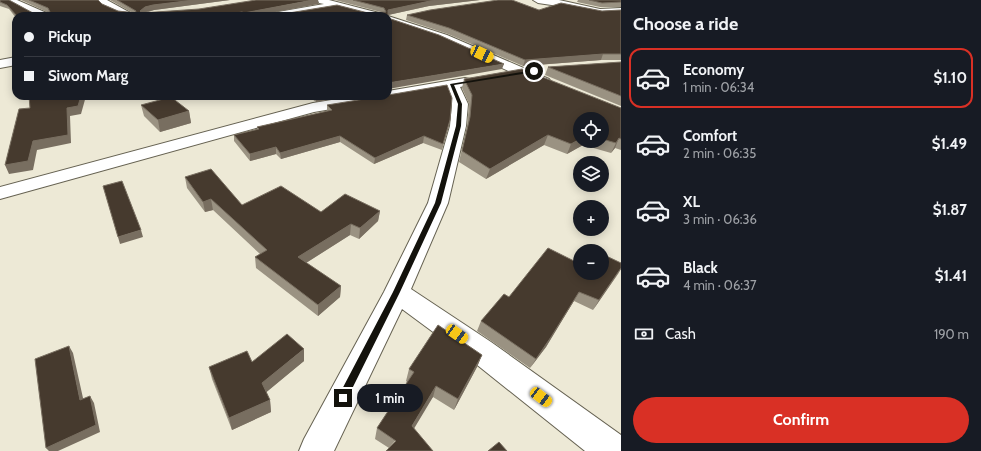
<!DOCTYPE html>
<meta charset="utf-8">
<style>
:root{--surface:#171b24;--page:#242831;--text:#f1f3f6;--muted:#9ea1a6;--line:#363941;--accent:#d93025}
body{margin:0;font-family:Cabin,sans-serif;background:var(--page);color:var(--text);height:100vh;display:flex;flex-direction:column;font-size:15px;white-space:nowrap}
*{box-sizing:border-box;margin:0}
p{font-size:13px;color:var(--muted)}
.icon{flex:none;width:22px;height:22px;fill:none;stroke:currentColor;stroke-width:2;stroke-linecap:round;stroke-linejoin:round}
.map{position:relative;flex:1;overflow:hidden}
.sheet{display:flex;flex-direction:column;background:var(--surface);width:360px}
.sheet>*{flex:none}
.banner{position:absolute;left:12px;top:12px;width:380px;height:88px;border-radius:12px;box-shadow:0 2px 10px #0003;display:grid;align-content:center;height:88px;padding:0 12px;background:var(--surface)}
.controls{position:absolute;left:573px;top:112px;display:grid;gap:8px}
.controls a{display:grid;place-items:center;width:36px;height:36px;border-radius:50%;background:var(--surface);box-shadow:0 2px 10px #0003;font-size:20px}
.end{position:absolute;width:18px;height:18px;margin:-9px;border:5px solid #13120c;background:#fff;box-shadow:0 0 0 2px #fff}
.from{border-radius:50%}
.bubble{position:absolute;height:28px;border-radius:14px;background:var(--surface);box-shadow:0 2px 10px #0003;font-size:13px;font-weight:700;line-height:28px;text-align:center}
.car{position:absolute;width:12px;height:24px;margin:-12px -6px;border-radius:5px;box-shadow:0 0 3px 1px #0007;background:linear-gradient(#f5c518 24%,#345 0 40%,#f5c518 0 76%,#345 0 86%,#f5c518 0)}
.banner b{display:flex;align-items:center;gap:14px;height:38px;font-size:15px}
.banner b+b{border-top:1px solid var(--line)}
.banner i{width:10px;height:10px;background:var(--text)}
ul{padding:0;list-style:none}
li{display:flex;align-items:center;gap:12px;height:60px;margin:0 8px 6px;padding:0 4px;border:2px solid transparent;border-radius:12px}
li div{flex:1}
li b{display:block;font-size:15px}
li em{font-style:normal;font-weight:700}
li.current{border-color:var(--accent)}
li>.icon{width:36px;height:36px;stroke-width:1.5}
h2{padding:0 12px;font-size:18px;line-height:48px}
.pay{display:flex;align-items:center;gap:10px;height:44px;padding:0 12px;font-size:15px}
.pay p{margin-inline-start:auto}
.primary-button{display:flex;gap:8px;margin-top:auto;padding:8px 12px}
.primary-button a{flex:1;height:46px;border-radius:24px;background:var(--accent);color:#fff;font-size:16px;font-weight:700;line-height:46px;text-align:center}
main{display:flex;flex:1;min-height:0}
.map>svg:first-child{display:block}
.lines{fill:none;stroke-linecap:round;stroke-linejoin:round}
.street-casing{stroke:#666252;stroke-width:2}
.street{fill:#fff;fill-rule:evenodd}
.wall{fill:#9a9282;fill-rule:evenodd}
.shaded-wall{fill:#786e60}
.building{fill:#463a2e;stroke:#786e60}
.route{fill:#13120c}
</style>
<main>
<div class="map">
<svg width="621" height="451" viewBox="0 0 621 451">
<rect width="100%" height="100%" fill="#ede9d6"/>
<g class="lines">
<g class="street-casing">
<path id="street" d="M4,0H17L49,14L50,16H35Z
M96,0H107L136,16C121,16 106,12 96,0Z
M318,0H329L383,14L384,16H368L337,8L289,16H267L272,13L324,4L319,3Z
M533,0H559L600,9L621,8V14L600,15L565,7L538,3Z
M388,16L447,35L549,79L551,82L549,85L544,86L539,85L439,39L388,22Z
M16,57V65L0,68V60Z
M465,78L470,79L472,82L470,85L460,87L468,104L466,126L448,203L411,289L491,342L621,435V451H585L471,360L402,309L334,451H299L304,439L384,292L428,203L450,126L452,104L447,89L314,112L0,199V187L313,103L356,96H388V91Z"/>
</g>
<use href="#street" class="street"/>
</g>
<path class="wall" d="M0,0L33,13L47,12L21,0H98L102,4L118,11L131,12L110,0H230L154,10L146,13L318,4L254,16H16V18L9,9L0,6Z
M335,0H480L429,6L388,15V16H277V13H368L381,12Z
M578,0H621V7H600L577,2Z
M539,10L602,11L621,10V60H601L523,66L448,34L406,20L407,15Z
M621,62V106L545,75L548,67Z
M464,79L621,108V150L615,148L611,153L583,145L567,154L544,145L486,179L459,162L467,126L469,104L462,88ZM602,119V141H580Z
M308,96H348L316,102Z
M141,105L189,111L191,123L160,132L144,116Z
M327,105L449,126L442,150L423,143L374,164L340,142L281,159L276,154L250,161L234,141V135L257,129V127L327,111Z
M185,177L242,205L321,212L380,211L378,221L359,239L350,235L306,263L341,286L340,297L318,316L256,268L255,257L260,254L213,210L205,212L187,188Z
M621,269L593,310L574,301L546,347L530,368L477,331L481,321L509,297L580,273Z
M482,355L477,367L454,410L433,397L389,448L375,439L377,428L407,382L406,381L409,369Z
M304,361L266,392L270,400L271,412L232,430L212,379L209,367L252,362Z"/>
<path class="shaded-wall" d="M194,0H230L154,10L146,12L142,16L140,11L145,7L153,5Z
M313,0H318V4L254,16H244V13Z
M439,0H480L429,6L388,15V10L430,1Z
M242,12V16H220Z
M603,54L601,60L523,66L525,60Z
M504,64L502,69L388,89V83Z
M81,96H86L81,114L70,116L71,143L37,150L33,170L9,174L5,165L33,141L67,108Z
M316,96H348L316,102Z
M189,111L191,123L160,132L158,120Z
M548,135L544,145L486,179L490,169Z
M340,136V142L281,159L280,153Z
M424,136L423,143L374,164L375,158Z
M619,138L615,148L611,153L616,143Z
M580,139V141H585L583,145L567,154L571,144Z
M276,147V154L250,161V154Z
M211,199L213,210L205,212L203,202Z
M380,211L378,221L359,239L360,228Z
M351,224L350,235L298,268V257Z
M141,230L143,237L120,244L118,237Z
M621,269L618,274L593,310L599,300Z
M341,286L340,297L318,316V305Z
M579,292L546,347L530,368L536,359Z
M69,346L73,353L85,407L80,400Z
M304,349V361L263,395L262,383Z
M482,355L477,367L454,410L458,399Z
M436,386L433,397L409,437L412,426Z
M90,396L94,403L100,432L58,451H49L46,448Z
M270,400L271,412L232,430L229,418Z"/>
<path class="building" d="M0,0H9L33,13L50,12L48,8L29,0H98L102,4L118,11L135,13L136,11L117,0H194L153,5L145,7L140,11L142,13L156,12L199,9L256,0H313L244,13L242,12L220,16H17L7,5L0,2Z
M353,0H439L430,1L388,10V16H283L277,13H289L337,5L368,13L386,12L384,8Z
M498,0H512L539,10L561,3L602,11L621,10V54H603L525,60L449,28L407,15L430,10Z
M589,0H621V2L602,3Z
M388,18L439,35L504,64L388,83V85Z
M621,62V96L548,67Z
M522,69L621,108V139L619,138L616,143L602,139V119H580V139L571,144L548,135L490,169L462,151L470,117L472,95L464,79Z
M447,85L452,98L450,120L443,144L424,136L375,158L340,136L280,153L276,147L250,154L234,135L259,129L257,127L332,110L327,105L383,96H388V95Z
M29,96H81L78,106L67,108L68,135L33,141L28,161L5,165L19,109L30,108Z
M171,97L189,111L158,120L141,105Z
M211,169L242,205L281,186L321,212L345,194L380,211L360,228L351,224L298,257L341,286L318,305L255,257L267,250L211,199L203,202L185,177Z
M122,181L141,230L118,237L103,186Z
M548,248L580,264V273H602V254L621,263V268L599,300L579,292L551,337L536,359L481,321L504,294L509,297Z
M438,325L482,355L458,399L436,386L412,426L433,451H386L396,441L377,428L414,372L409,369Z
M287,334L304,349L262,383L270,400L229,418L209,367L247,351L252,362Z
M69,346L80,400L90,396L96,425L46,448L35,359Z
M499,442L507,451H488Z"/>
<path class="route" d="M534,70L535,72L454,85L462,104L461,126L441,203L400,292L346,401L343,403L339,401L338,398L339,395L393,292L435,203L456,126L458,104L450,84Z"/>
</svg>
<div class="controls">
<a><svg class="icon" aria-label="locate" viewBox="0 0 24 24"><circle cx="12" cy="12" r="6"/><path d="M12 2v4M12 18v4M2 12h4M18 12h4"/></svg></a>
<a><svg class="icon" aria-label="layers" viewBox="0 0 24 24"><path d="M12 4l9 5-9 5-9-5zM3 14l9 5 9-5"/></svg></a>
<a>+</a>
<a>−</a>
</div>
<i class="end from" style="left:534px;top:71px"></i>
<i class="end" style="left:343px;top:398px"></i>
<div class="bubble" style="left:357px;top:384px;width:66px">1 min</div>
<i class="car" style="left:482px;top:54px;rotate:115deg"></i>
<i class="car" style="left:457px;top:334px;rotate:125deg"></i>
<i class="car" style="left:541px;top:397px;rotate:127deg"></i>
<div class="banner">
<b><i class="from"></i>Pickup</b>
<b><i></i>Siwom Marg</b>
</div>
</div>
<section class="sheet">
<h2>Choose a ride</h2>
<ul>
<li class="current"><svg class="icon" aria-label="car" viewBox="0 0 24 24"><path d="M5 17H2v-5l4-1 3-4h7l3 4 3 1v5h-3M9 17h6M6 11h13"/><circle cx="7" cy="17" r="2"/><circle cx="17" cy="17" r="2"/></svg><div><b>Economy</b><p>1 min · 06:34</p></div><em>$1.10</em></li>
<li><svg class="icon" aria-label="car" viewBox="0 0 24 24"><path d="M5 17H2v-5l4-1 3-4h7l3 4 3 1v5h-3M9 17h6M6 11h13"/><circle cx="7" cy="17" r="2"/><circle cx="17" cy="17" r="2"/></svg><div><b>Comfort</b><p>2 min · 06:35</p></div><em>$1.49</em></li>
<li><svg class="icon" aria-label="car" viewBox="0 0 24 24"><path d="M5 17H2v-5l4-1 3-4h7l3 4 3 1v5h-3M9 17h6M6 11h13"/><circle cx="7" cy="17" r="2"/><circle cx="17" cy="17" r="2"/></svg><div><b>XL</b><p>3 min · 06:36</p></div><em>$1.87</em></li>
<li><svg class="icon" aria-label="car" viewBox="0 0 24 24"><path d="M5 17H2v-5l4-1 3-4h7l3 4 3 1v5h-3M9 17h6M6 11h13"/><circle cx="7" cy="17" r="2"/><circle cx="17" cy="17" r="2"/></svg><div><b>Black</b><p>4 min · 06:37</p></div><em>$1.41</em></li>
</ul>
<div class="pay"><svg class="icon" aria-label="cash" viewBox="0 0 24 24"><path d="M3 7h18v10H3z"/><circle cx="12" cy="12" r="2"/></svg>Cash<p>190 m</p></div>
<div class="primary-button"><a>Confirm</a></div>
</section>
</main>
